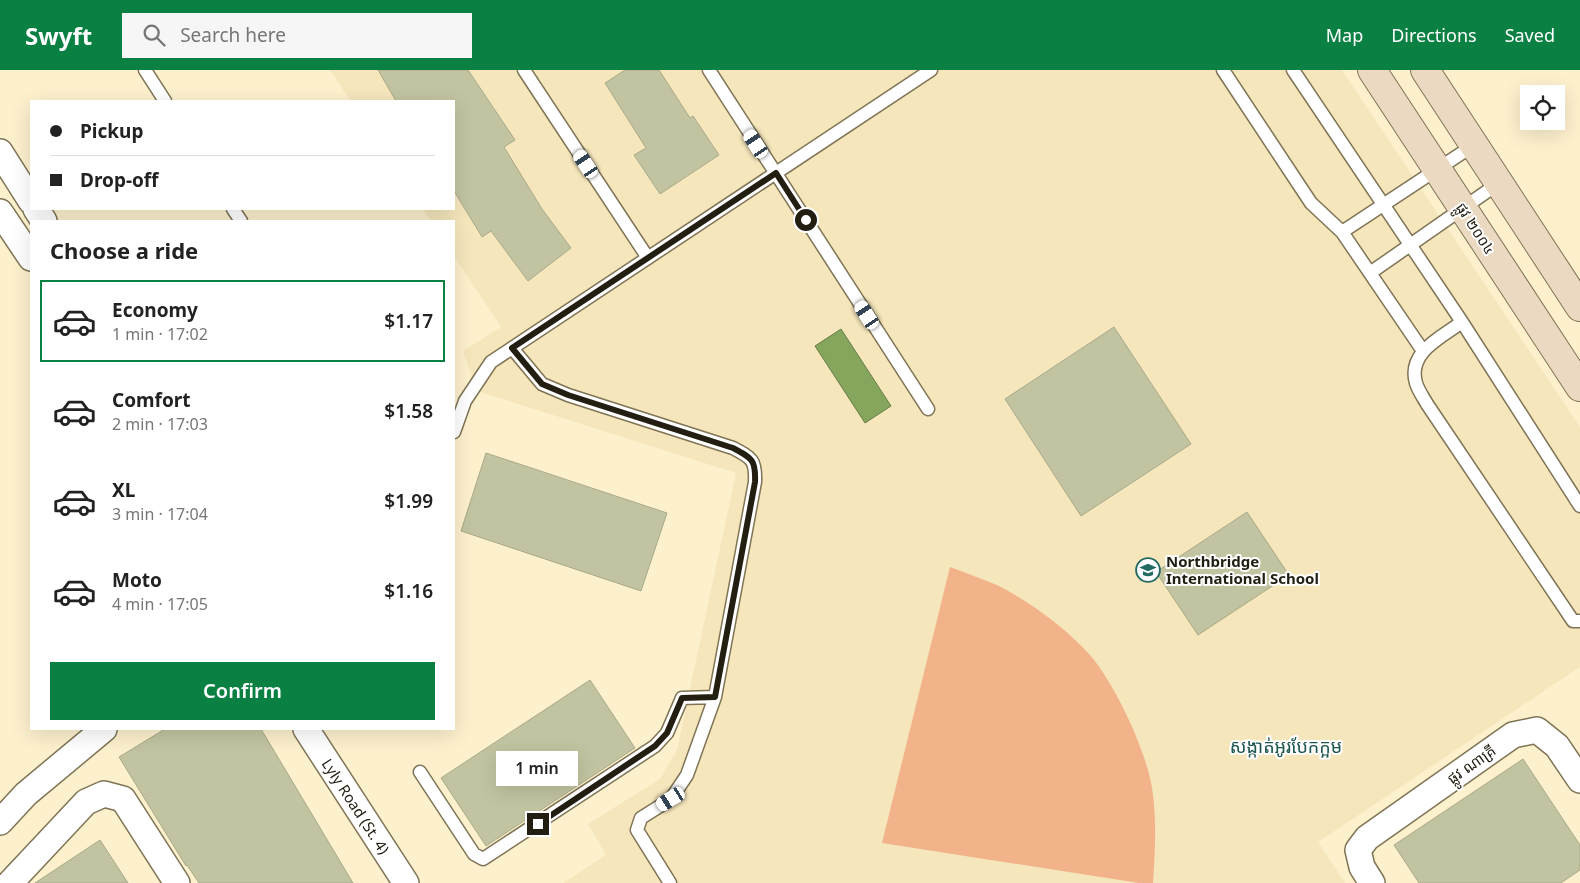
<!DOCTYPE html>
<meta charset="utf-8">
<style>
:root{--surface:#fff;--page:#f6f6f6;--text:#222;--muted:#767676;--line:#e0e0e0;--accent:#0b8043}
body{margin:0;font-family:"Noto Sans","Noto Sans Khmer",sans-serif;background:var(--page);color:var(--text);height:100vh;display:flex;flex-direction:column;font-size:19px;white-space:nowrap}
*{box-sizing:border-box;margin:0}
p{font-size:16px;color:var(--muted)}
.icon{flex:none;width:28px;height:28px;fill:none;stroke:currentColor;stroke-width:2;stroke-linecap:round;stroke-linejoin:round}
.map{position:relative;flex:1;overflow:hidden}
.sheet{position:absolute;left:30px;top:150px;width:425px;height:510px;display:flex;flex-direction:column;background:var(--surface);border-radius:0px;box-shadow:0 5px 20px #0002}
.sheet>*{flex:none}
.guide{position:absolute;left:30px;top:30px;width:425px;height:110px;border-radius:0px;box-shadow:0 5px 20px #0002;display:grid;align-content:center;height:110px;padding:0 20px;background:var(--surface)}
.buttons{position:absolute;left:1520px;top:15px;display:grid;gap:10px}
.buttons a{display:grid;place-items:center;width:45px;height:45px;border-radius:0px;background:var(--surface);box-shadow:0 5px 20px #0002;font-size:25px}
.end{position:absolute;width:22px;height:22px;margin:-11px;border:6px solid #231e12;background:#fff;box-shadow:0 0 0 2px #fff}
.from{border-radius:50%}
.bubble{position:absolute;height:35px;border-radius:0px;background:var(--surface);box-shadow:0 5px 20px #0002;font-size:16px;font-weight:600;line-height:35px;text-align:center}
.car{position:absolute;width:15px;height:30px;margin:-15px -8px;border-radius:6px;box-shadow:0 0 4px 1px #0007;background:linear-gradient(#fff 24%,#345 0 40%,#fff 0 76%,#345 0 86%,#fff 0)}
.guide b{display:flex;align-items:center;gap:18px;height:48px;font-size:19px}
.guide b+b{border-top:1px solid var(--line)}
.guide i{width:12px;height:12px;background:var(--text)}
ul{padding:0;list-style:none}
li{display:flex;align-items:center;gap:15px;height:82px;margin:0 10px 8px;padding:0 10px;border:2px solid transparent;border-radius:0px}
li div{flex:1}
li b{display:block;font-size:19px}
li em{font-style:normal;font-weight:600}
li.on{border-color:var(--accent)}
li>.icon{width:45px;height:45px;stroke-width:1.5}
h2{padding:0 20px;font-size:22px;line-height:60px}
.button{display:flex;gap:10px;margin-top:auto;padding:10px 20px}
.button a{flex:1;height:58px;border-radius:0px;background:var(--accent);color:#fff;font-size:20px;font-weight:600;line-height:58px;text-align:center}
header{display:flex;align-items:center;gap:30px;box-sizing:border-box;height:70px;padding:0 25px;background:var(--accent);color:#fff}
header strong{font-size:24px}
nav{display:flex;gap:28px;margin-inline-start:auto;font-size:18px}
.search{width:350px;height:45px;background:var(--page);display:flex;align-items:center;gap:12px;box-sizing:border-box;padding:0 18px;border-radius:0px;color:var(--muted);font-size:19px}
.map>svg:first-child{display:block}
.built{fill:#f5e6bc}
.green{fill:#f2b38a}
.water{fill:#86a65d;stroke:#687d46}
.building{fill:#c2c3a0;stroke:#a9aa88}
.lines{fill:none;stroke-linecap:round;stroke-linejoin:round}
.service-casing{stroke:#7f7455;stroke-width:15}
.minor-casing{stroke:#7f7455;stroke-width:28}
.secondary-casing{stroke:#7f7455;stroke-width:30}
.service{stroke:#fff;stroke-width:12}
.minor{stroke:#fff;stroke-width:25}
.secondary{stroke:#ebdac1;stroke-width:28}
.route{stroke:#231e12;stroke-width:6}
.labels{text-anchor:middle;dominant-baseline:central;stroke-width:4;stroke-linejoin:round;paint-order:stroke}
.street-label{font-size:15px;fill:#231e12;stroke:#fff}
.poi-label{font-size:15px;font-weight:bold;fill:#231e12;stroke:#fff;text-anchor:start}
.quarter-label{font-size:18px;fill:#1d564f;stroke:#fff}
</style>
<header>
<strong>Swyft</strong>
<div class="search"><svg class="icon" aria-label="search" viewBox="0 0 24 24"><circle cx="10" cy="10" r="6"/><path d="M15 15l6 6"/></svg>Search here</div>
<nav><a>Map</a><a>Directions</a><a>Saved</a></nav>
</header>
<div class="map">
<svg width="1580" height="813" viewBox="0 0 1580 813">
<rect width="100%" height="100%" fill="#fcf0cd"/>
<path class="built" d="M330,0H1342L1580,357V597L1318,772L1345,813H563L606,785L588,754L660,709L677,680L736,403L477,321L463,281L501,257L454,186V151H431L422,139H454V31H351Z"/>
<path class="green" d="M950,497C966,503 983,509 999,516C1030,532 1067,559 1090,585C1115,614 1146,680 1152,718C1157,750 1155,781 1153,813H1139L882,773Z"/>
<path class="water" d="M841,259L891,336L865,353L815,276Z"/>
<path class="building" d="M378,0H468L515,70L504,77L542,139L571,178L528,211L491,161L482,167L454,121V31H396Z
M625,0H659L690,48L693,46L719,85L660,124L634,85L646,78L605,13Z
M1114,257L1191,374L1081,446L1005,329Z
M486,383L667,443L641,521L461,461Z
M1247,442L1289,505L1198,565L1156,502Z
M590,610L635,678L486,776L441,708Z
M165,659H261L353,813H199L187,795L186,796L119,687Z
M1523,689L1580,775V800L1561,813H1419L1394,775Z
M100,770L128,813H35Z"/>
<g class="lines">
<g class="service-casing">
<path id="service" d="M145,0L165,31
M524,0L648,188
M709,0L928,339
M1223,0L1311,133L1342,162L1423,281
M1293,0L1462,252L1580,436
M233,139L241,151
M1342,162L1474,75
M1370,203L1499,113
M1462,252C1442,267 1407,282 1416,313C1418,320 1423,327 1427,334L1573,551H1580
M512,278L542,314L568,325L733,378C752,388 756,390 755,412L715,627L687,705L671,729L641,748L637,760L670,813
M454,362L465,331L491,292L931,0
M420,702L474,784L483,789L655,676L667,663L682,628L715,627"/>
</g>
<g class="minor-casing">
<path id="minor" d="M0,82L31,131
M36,139L44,151
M0,142L31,188
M306,659L406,813
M0,752L26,724L104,659
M10,813L86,732L104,724L123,729L177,813
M1372,813L1362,797L1358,780L1367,768L1513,665L1537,660L1557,676L1580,710"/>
</g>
<g class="secondary-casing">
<path id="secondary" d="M1372,0L1580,317
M1425,0L1580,237"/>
</g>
<use href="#service" class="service"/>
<use href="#minor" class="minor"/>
<use href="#secondary" class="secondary"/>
</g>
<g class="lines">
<path class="route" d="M538,754L655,676L667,663L682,628L715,627L755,412C756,390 752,388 733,378L568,325L542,314L512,278L776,103L806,150"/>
</g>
<defs>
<g id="school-ring" transform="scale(1.25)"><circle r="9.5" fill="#fff" stroke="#226a62" stroke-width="1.5"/><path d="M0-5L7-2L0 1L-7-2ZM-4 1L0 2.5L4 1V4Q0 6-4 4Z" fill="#226a62"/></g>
</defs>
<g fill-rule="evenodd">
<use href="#school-ring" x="1148" y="500"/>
</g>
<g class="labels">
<g class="street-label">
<text transform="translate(1476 158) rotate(57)">ផ្លូវ ២០០៤</text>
<text transform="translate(1471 694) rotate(-35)">ផ្លូវ ណាគ្រី</text>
<text transform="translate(356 736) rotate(57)">Lyly Road (St. 4)</text>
</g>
<g class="poi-label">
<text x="1166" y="491">Northbridge<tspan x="1166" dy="17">International School</tspan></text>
</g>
<g class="quarter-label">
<text x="1286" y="676">សង្កាត់អូរបែកក្អម</text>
</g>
</g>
</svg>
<div class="buttons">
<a><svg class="icon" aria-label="locate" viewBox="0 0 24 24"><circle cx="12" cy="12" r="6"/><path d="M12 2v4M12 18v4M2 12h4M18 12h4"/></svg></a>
</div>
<i class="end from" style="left:806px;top:150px"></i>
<i class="end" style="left:538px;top:754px"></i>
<div class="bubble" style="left:496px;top:681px;width:82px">1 min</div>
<i class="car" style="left:756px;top:74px;rotate:327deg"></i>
<i class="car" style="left:586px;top:94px;rotate:326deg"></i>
<i class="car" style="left:867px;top:245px;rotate:327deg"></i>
<i class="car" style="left:671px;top:729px;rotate:238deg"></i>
<div class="guide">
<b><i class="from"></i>Pickup</b>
<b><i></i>Drop-off</b>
</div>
<section class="sheet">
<h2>Choose a ride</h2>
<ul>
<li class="on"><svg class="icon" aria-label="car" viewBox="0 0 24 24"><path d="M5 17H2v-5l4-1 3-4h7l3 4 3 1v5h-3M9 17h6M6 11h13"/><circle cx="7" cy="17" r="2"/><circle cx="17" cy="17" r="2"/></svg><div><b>Economy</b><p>1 min · 17:02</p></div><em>$1.17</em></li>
<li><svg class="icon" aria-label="car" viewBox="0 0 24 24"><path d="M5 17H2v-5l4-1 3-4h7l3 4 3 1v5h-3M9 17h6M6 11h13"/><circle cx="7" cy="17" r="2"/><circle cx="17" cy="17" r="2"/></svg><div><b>Comfort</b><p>2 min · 17:03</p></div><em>$1.58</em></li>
<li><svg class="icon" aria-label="car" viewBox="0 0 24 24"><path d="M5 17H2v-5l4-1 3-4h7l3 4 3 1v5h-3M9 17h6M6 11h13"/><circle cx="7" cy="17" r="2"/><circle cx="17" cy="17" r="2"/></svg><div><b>XL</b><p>3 min · 17:04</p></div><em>$1.99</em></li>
<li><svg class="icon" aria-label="car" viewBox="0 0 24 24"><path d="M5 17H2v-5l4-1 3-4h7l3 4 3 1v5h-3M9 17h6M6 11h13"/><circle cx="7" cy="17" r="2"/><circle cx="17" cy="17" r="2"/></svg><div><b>Moto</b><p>4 min · 17:05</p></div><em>$1.16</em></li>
</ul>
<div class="button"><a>Confirm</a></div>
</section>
</div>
